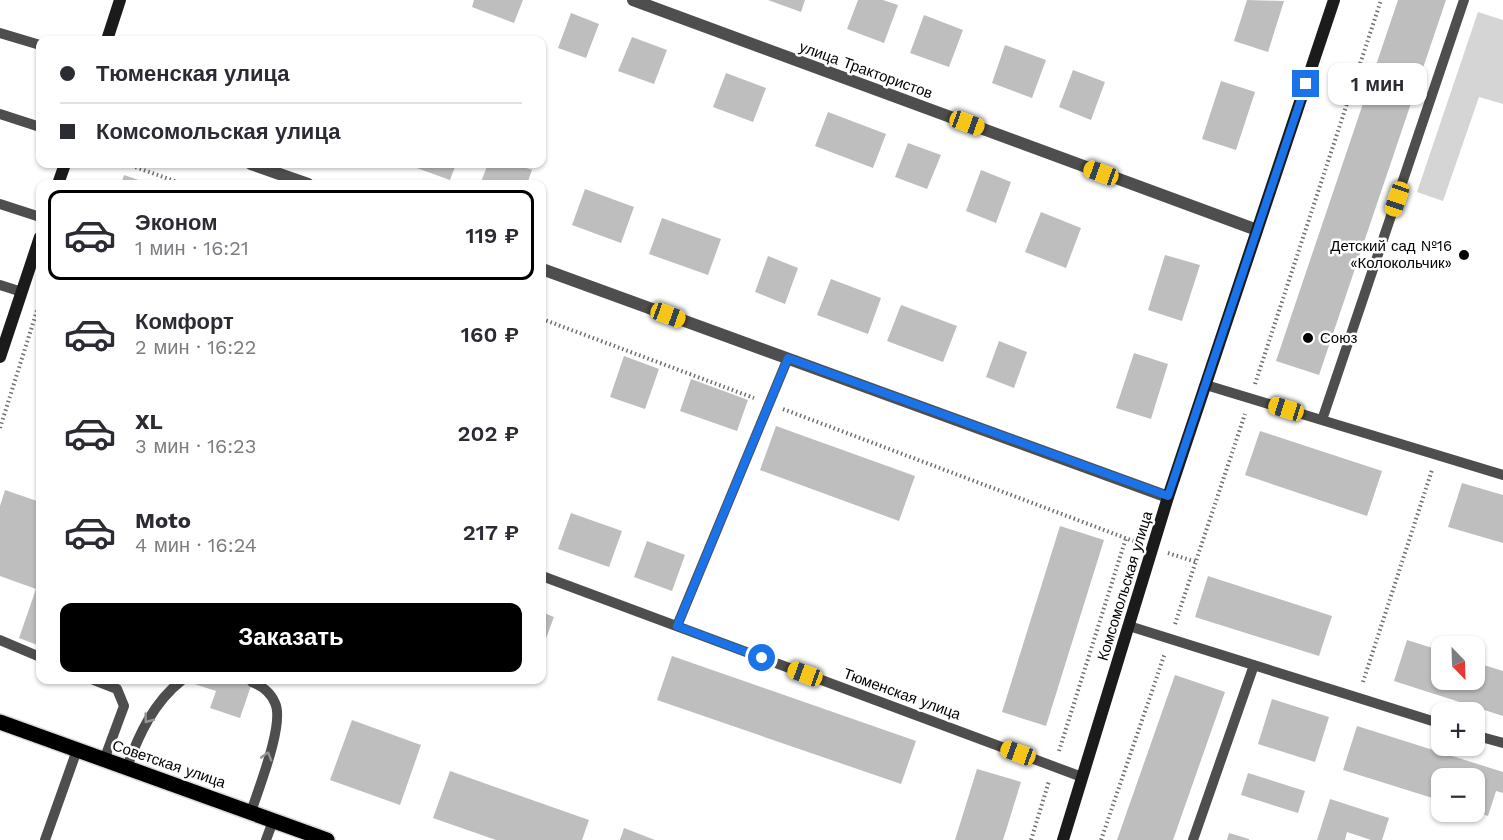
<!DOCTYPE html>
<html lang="ru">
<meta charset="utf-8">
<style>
:root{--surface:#fff;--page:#f7f7f7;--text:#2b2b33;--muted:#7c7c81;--line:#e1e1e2;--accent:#000}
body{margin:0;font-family:"Work Sans",sans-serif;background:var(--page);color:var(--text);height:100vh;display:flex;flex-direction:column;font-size:22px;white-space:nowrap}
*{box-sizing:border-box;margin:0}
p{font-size:20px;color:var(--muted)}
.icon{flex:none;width:33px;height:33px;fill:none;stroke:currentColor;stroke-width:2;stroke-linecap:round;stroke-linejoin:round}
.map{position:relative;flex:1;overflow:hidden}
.details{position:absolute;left:36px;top:180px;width:510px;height:504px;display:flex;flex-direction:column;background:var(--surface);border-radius:12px;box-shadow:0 2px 4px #0004}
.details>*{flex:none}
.guide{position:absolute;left:36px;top:36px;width:510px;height:132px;border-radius:12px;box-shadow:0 2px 4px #0004;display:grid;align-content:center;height:132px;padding:0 24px;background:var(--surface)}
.needle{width:39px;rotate:157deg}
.buttons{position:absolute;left:1431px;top:636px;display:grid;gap:12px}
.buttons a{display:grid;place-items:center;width:54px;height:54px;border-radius:12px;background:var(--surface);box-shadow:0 2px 4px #0004;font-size:30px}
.end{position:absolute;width:27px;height:27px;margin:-14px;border:8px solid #1a73e8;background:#fff;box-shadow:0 0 0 3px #fff}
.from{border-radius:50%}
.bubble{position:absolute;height:42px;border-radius:12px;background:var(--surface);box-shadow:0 2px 4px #0004;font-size:20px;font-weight:600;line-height:42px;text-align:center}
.car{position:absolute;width:18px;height:36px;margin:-18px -9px;border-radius:8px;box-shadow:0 0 4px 2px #0007;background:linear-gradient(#f5c518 24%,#345 0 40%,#f5c518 0 76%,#345 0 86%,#f5c518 0)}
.guide b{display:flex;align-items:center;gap:21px;height:57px;font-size:22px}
.guide b+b{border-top:2px solid var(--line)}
.guide i{width:15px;height:15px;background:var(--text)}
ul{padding:10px 0 0;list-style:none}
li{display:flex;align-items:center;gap:18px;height:90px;margin:0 12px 9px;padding:0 12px;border:3px solid transparent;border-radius:12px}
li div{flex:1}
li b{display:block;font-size:22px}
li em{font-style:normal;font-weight:600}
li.on{border-color:var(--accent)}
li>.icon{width:54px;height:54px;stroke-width:1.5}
.action{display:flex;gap:12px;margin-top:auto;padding:12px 24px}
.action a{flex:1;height:69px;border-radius:12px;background:var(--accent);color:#fff;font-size:24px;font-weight:600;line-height:69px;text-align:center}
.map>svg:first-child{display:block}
.green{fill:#d5d5d5}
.building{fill:#bebebe}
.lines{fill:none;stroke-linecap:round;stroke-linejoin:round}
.primary-casing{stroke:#dbdbdb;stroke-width:18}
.path{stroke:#707070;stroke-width:4;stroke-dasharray:1.5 3;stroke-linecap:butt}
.lane{stroke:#4e4e4e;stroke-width:10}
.street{stroke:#4e4e4e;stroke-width:12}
.secondary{stroke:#1b1b1b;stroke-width:12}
.primary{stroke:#000;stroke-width:15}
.oneway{stroke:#959595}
.route{stroke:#1a73e8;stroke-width:8}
.poi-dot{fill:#000;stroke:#fff;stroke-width:2}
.labels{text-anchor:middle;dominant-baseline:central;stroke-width:5;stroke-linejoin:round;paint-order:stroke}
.street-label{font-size:15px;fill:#000;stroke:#fff}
.poi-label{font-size:15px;fill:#000;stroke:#fff;text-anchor:end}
</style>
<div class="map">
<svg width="1503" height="840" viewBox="0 0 1503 840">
<rect width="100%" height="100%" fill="#fff"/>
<path class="green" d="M1478,12L1503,20V104L1479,97L1443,201L1417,192Z"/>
<path class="building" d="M474,0H523L514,23L472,7Z
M768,0H805L801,12Z
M858,0H883L898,5L884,43L847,29Z
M1247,0L1284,1L1268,52L1234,41Z
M1398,0H1446L1319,375L1276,361Z
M571,13L599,24L586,58L558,48Z
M924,15L963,30L949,67L910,53Z
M632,37L667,50L654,84L618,71Z
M1005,45L1046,60L1032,98L992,83Z
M1073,70L1105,82L1091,120L1059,107Z
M726,73L766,88L753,122L713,107Z
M1221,81L1255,92L1236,150L1202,139Z
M828,112L886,134L873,168L815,146Z
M908,143L941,155L927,189L895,177Z
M415,164H456L450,180L414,167Z
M488,164H515L532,170L527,184H480Z
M981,170L1011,182L996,223L966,211Z
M124,175L150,184H121Z
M585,189L634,207L621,243L572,225Z
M1041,212L1081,228L1066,268L1025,252Z
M662,218L721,239L708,275L649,254Z
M1165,255L1200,265L1182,321L1148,310Z
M768,256L798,268L785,304L755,292Z
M831,279L881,298L868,334L817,315Z
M901,305L957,326L943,362L887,341Z
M999,341L1027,352L1014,388L986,377Z
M1134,353L1168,364L1151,419L1116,408Z
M624,356L659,369L645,409L610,397Z
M691,379L748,400L737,431L680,411Z
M776,426L915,476L899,521L760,470Z
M1260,431L1382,471L1367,516L1245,475Z
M1462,483L1503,495V543L1448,527Z
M5,490L40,502V646L19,638L36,589L0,576V506Z
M571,513L622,531L609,567L558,549Z
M1060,526L1104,540L1046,726L1002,712Z
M647,541L685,555L672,591L634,577Z
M1208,576L1332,616L1319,656L1195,617Z
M542,612L554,617L542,649Z
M1407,640L1442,651V680H1474V662L1503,671V716L1394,681Z
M672,656L916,741L901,784L657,700Z
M1175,675L1225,692L1173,840H1117Z
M182,680H253L240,718L210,708L216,691Z
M1272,699L1329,717L1315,762L1258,744Z
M352,720L421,745L400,805L330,780Z
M1357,726L1503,772V793L1496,791L1488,816L1474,812V778H1442V801L1343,770Z
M977,769L1021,782L1003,840H955Z
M450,771L589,820L582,840H496L433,818Z
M1248,773L1305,791L1298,813L1241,795Z
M1330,799L1389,818L1382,840H1371L1347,832L1345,840H1317Z
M624,828L655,840H620Z
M1229,833L1249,839V840H1227Z"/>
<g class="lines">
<g class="primary-casing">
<path id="primary" d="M0,722L327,840"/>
</g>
<path class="path" d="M127,164L183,184
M542,319L754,398
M1255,384L1381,0
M783,409L1136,542
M0,428L40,301
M1168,553L1196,562
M1175,624L1245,414
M1363,682L1432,470
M1059,751L1126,538
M1031,840L1049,781
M1101,840L1165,653"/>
<path class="lane" d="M0,33L40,45
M0,114L40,127
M0,204L40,217
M0,285L22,292
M1206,385L1503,475
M1322,420L1464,0
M542,576L1082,777
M677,626L788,358
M1129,626L1442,724
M0,640L40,657
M94,680L117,689L124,706L104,760
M1474,735L1503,743
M127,767C139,734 154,702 182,680
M251,812C258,790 285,723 275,703C271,693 262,686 252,682
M45,840L77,750
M266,840L273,821
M1193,840L1254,665"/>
<path class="street" d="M633,0L1257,230
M251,164L308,184
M542,269L1168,497"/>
<path class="secondary" d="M107,40L120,0
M58,184L65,164
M0,357L40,237
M1063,840L1168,497L1334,0"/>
<use href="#primary" class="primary"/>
</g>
<defs><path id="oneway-chevron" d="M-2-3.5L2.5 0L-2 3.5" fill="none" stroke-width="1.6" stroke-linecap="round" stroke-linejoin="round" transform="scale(1.5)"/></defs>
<g class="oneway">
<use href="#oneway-chevron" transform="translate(148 719) rotate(127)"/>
<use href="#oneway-chevron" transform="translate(267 756) rotate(-74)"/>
</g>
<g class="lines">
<path class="route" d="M762,658L677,626L788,358L1168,496L1306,84"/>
</g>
<g class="poi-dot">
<circle cx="1464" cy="255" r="6"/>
<circle cx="1308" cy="338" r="6"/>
</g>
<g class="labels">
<g class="street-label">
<text transform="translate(866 70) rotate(20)">улица Трактористов</text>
<text transform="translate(1125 586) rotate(-73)">Комсомольская улица</text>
<text transform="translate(902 694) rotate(20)">Тюменская улица</text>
<text transform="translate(169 764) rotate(19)">Советская улица</text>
</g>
<g class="poi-label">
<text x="1452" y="246">Детский сад №16<tspan x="1452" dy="17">«Колокольчик»</tspan></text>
<text x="1320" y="338" text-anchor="start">Союз</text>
</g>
</g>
</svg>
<div class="buttons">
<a><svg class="needle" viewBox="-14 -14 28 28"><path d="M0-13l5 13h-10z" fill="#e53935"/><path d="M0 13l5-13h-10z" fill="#7c7c81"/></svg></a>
<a>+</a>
<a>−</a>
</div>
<i class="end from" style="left:762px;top:658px"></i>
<i class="end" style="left:1306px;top:84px"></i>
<div class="bubble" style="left:1328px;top:63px;width:99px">1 мин</div>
<i class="car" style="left:967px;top:123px;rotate:110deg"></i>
<i class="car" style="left:1101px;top:173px;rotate:290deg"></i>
<i class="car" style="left:1397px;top:199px;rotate:199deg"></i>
<i class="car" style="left:668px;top:315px;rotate:110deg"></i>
<i class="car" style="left:1286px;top:409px;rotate:287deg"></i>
<i class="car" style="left:805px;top:674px;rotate:290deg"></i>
<i class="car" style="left:1018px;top:753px;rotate:290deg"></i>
<div class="guide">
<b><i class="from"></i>Тюменская улица</b>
<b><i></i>Комсомольская улица</b>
</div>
<section class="details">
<ul>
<li class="on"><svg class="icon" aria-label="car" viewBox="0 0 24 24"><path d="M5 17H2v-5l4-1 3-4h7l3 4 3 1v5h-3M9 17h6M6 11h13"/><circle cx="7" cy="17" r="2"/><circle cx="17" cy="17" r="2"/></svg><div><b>Эконом</b><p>1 мин · 16:21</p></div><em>119 ₽</em></li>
<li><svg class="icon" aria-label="car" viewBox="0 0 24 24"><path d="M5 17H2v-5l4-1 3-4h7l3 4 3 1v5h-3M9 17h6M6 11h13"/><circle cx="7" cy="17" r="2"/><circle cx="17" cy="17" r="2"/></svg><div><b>Комфорт</b><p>2 мин · 16:22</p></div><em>160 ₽</em></li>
<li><svg class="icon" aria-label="car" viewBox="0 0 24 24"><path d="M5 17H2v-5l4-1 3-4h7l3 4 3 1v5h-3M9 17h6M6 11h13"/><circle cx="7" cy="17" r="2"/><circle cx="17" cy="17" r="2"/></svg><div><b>XL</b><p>3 мин · 16:23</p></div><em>202 ₽</em></li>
<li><svg class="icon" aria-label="car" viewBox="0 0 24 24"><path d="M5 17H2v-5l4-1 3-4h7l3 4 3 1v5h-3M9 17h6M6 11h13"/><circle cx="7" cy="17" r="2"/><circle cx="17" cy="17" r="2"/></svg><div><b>Moto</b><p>4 мин · 16:24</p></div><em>217 ₽</em></li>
</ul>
<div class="action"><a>Заказать</a></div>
</section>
</div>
